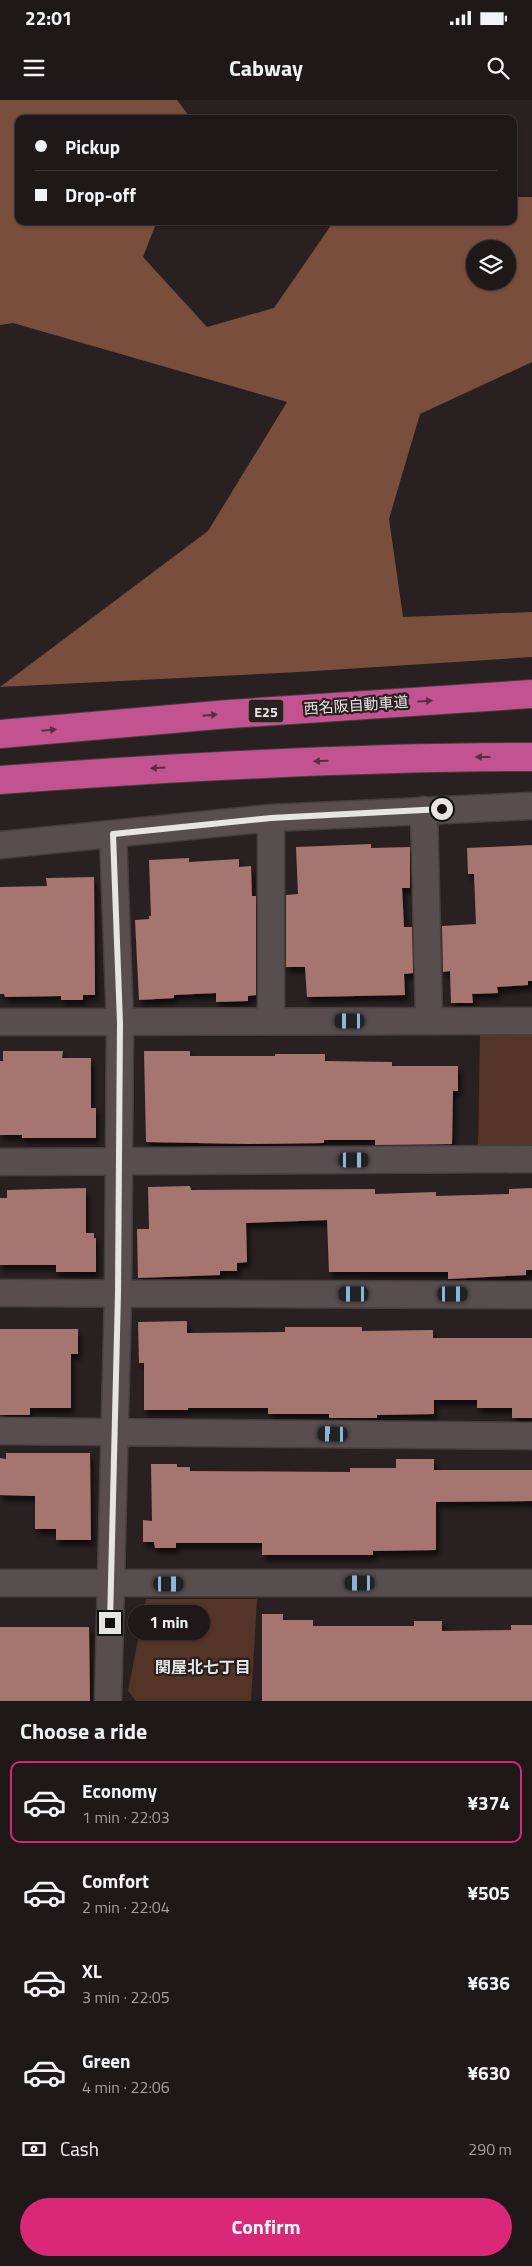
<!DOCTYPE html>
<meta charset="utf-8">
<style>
:root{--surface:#1e1819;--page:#2b2526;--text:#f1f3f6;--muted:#a1a0a2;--line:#3c3738;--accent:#db2777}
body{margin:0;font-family:"Titillium Web","Noto Sans JP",sans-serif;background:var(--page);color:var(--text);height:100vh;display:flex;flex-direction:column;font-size:19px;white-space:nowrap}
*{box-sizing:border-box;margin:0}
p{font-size:16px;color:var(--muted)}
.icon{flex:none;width:28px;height:28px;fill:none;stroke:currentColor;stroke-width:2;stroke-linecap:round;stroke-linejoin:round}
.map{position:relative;height:1601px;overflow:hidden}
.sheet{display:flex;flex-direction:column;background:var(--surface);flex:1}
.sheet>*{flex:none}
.hud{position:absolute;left:15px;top:15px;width:502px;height:110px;border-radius:10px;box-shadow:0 1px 4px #0004,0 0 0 1px var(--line);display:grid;align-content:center;height:110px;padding:0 20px;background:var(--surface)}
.tools{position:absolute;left:466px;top:140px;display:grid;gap:10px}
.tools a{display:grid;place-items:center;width:50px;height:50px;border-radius:50%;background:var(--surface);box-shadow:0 1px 4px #0004,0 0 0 1px var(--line);font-size:25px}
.end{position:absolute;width:22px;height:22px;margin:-11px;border:6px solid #e9e4e4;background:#111;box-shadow:0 0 0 2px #111}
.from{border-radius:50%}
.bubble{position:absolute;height:35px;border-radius:18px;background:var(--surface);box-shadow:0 1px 4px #0004,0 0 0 1px var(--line);font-size:16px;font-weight:700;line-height:35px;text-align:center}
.car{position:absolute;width:15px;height:30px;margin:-15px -8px;border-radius:6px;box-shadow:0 0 4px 1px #0007;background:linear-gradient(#222 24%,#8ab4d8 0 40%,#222 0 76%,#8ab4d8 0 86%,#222 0)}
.hud b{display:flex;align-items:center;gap:18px;height:48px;font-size:19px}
.hud b+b{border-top:1px solid var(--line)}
.hud i{width:12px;height:12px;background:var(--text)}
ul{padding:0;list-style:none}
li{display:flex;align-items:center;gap:15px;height:82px;margin:0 10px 8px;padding:0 10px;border:2px solid transparent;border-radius:10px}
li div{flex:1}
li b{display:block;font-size:19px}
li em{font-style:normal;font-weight:700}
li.on{border-color:var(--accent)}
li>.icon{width:45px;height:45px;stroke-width:1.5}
h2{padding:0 20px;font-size:22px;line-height:60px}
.pay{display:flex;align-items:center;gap:12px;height:55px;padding:0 20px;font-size:19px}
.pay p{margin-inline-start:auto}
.cta{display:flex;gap:10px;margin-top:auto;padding:10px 20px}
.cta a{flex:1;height:58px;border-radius:30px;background:var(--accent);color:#fff;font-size:20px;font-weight:700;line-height:58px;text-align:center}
.status{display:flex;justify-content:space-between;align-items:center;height:35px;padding:0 25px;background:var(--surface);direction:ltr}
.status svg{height:14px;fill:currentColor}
header{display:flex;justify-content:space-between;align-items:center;height:65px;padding:0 20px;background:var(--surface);font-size:22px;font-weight:700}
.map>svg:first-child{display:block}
.green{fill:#543427}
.forest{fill:#7a4e3c;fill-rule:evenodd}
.building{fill:#a7746f;filter:url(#shadow)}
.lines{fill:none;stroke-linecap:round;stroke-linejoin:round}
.minor-casing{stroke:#453e3f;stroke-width:29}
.highway-casing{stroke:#453e3f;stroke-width:30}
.minor{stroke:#584e50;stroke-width:26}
.highway{stroke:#c35290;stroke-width:28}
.oneway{fill:#562f42}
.route{stroke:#e9e4e4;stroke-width:6}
.labels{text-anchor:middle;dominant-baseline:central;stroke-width:4.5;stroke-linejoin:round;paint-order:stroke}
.shield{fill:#282021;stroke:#afa9aa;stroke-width:1}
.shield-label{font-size:14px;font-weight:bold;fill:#e9e4e4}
.street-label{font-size:15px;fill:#e9e4e4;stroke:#282021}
.neighbourhood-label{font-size:16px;font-weight:bold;fill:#e9e4e4;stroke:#282021}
</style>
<div class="status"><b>22:01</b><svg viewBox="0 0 49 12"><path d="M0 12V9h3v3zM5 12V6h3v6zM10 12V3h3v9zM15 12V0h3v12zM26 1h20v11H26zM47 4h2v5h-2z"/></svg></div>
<header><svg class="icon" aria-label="menu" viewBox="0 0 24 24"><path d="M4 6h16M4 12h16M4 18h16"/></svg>Cabway<svg class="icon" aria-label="search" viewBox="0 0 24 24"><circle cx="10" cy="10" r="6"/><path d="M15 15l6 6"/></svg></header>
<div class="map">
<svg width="532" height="1601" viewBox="0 0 532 1601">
<defs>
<filter id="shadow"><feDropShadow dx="3" dy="5.5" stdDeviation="2.5" flood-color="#0009"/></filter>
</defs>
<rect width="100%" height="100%" fill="#282021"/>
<path class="green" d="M532,930V1048H478L480,931Z
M146,1499H257L251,1601H136L128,1591Z"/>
<path class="forest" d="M0,0H177L191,19H19V121H157L143,157L207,227L274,208L334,121H514V97H532V262L420,314L389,419L403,517L532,512V557L299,572L0,587L208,431L287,302L13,223L0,225ZM475,149H508V181H475Z"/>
<path class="building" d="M371,744V748L410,747V788H402L404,827H412L413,873L404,874L405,895L307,897L305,867H286V795L298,794L296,747Z
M532,745V881H528V885L497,887L498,893L472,894L473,903H451L450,871L443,872L442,826L476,824L474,774H468L467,748Z
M189,758V762L239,759V767L251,766L252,796H256V895L248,896V901L216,902V893L174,895V898L139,900L135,820L149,819V816H151L149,760Z
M94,777L95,895H83V900H61V896L5,897L4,894H0V787L47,786L46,778Z
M3,951H63L62,958H91V1008H96V1038H22V1035H0V961H3Z
M144,951H190V956H275V954H325V961L392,962V966H458V991H453L452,1044L375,1045V1040H324V1043L250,1044L146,1042Z
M190,1086L191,1090L375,1089V1094L436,1092V1096L509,1094V1089L532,1088V1170H526V1175L448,1179V1172H329L327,1120L246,1123L247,1162L237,1163V1171H220V1175L138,1178L137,1129H149L148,1087Z
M86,1088V1133H94V1138H96V1172H56V1165H0V1098H7V1090Z
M187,1221V1233L285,1232V1227H362V1231L433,1230V1238H532V1318H512V1308H477V1300H434V1314L377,1315V1318H329V1314H268V1308H188V1310H144V1263H139L138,1222Z
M0,1229H78V1254H71V1308H30V1315H0Z
M6,1353H90L91,1440H56V1429H35V1396L0,1395V1358L6,1359Z
M396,1359H434V1370H532V1401L436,1402V1450L373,1451V1455H262V1443H176V1448H155L154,1442H143V1420L152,1421L151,1364H177V1367H190V1371L350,1372V1368H396Z
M262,1514H283V1520H313V1526H414V1521H442V1531L511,1530V1525H532V1601H262Z
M0,1527H89L90,1601H0Z"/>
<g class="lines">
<g class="minor-casing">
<path id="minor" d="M424,710L429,920
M271,718V921
M0,745L271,718L532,706
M0,922L532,921
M0,1062L532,1059
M0,1193L532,1195
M0,1331L532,1336
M0,1483H532
M108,1601L118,1193L120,923L113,734"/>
</g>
<g class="highway-casing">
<path id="highway" d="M0,634L229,614L532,594
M0,680C177,667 354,657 532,657"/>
</g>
<use href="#minor" class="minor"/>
<use href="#highway" class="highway"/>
</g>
<defs><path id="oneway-solid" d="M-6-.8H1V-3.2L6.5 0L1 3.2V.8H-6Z" transform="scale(1.25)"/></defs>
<g class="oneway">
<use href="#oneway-solid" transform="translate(425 601) rotate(-4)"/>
<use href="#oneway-solid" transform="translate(210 615) rotate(-5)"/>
<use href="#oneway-solid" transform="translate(49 630) rotate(-5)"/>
<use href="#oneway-solid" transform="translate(483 657) rotate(180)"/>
<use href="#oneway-solid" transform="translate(321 661) rotate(178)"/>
<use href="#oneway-solid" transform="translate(158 668) rotate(177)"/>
</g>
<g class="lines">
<path class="route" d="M110,1523L118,1193L120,923L113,734L271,718L442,709"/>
</g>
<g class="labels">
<rect class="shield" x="248.5" y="599.5" width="35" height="23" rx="4"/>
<g class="shield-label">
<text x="266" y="611">E25</text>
</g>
<g class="street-label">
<text transform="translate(356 605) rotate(-4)">西名阪自動車道</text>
</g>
<g class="neighbourhood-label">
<text x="203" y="1567">関屋北七丁目</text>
</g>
</g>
</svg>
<div class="tools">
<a><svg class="icon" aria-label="layers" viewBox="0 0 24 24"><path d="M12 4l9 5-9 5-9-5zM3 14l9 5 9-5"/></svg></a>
</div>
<i class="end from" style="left:442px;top:709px"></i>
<i class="end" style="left:110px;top:1523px"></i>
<div class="bubble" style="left:128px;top:1505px;width:82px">1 min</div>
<i class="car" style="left:350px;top:921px;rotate:270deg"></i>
<i class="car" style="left:354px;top:1060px;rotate:90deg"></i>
<i class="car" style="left:354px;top:1194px;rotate:270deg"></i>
<i class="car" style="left:453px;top:1194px;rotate:90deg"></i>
<i class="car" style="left:333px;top:1334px;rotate:271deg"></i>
<i class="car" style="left:360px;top:1483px;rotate:270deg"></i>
<i class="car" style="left:169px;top:1484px;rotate:90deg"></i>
<div class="hud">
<b><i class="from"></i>Pickup</b>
<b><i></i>Drop-off</b>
</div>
</div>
<section class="sheet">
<h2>Choose a ride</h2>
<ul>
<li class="on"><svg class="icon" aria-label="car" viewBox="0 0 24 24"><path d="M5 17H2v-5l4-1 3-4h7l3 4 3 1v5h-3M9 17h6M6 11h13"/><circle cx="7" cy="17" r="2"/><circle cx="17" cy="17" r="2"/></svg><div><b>Economy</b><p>1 min · 22:03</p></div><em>¥374</em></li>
<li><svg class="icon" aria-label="car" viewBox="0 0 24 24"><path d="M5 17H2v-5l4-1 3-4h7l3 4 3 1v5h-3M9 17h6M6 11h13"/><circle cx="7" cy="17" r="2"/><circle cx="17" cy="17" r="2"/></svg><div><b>Comfort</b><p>2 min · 22:04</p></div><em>¥505</em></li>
<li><svg class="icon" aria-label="car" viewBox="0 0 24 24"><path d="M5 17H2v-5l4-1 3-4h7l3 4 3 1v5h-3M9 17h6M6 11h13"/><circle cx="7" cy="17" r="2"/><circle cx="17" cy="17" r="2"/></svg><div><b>XL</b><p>3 min · 22:05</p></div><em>¥636</em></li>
<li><svg class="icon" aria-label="car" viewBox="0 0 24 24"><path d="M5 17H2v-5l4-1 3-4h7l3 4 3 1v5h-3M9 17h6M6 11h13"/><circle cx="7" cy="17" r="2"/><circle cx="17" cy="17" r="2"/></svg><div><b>Green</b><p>4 min · 22:06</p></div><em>¥630</em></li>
</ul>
<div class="pay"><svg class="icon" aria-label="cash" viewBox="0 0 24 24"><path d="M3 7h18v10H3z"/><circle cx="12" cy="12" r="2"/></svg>Cash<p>290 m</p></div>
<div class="cta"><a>Confirm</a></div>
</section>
